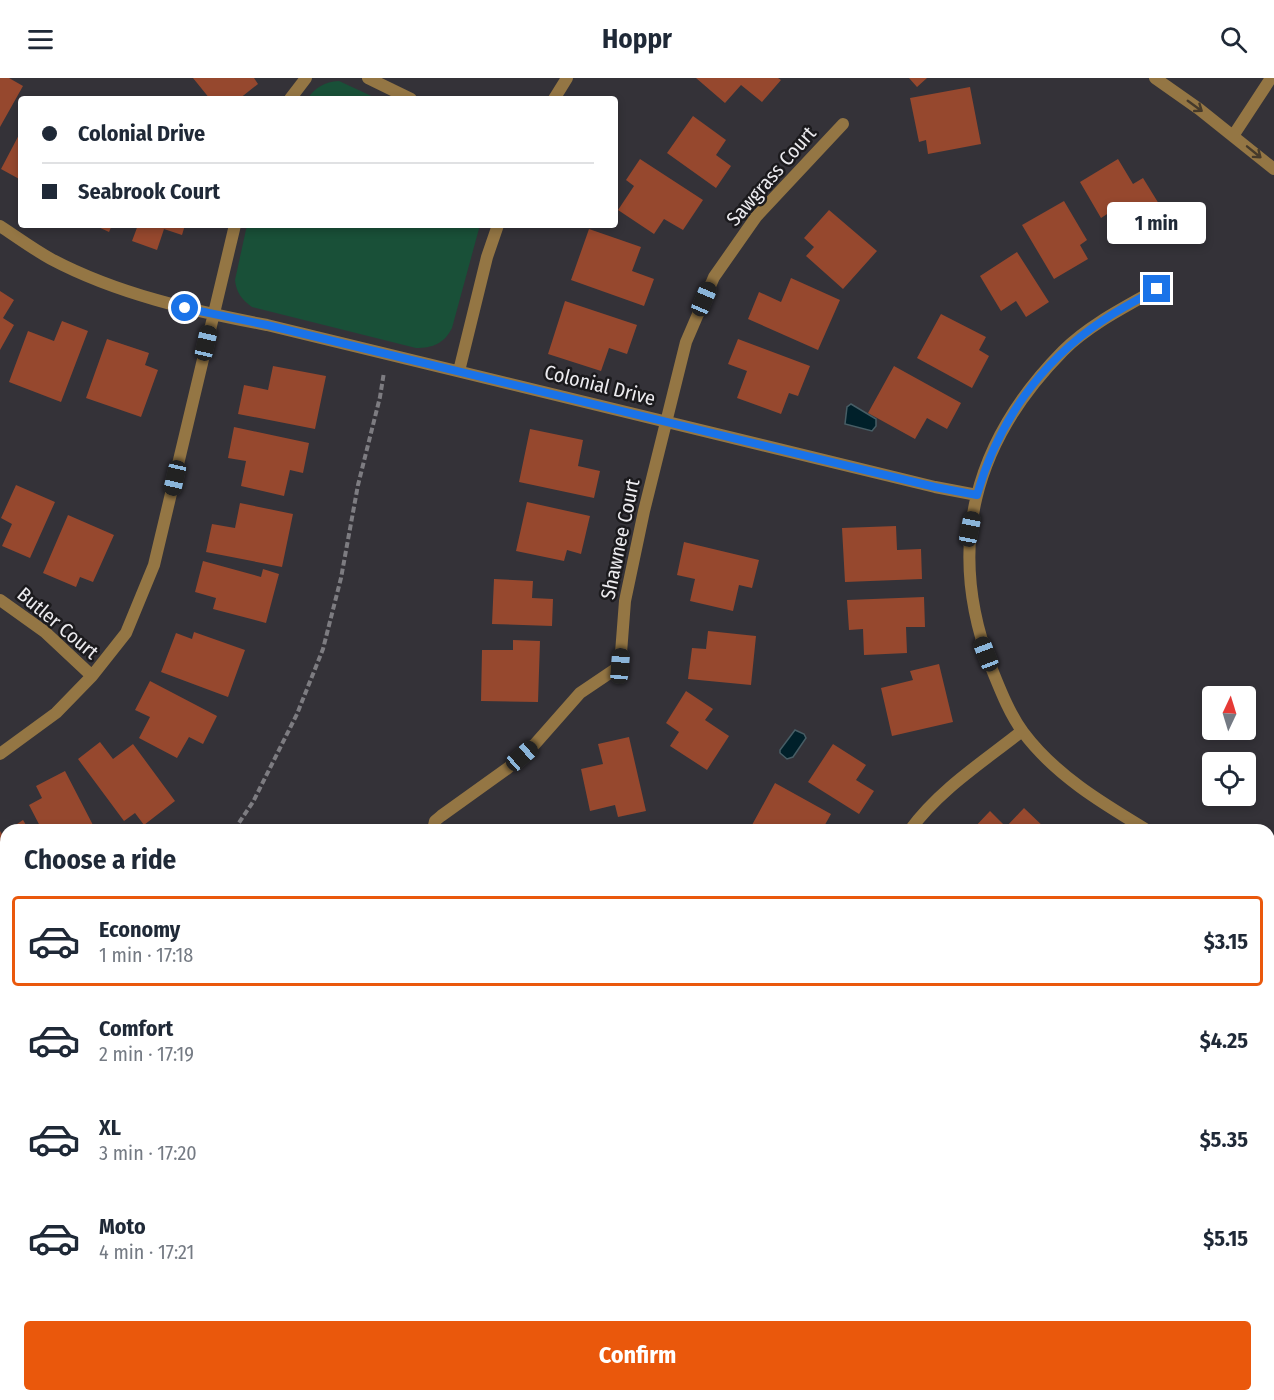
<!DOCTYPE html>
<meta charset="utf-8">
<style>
:root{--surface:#fff;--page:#f2f2f3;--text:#1f2937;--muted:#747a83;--line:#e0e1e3;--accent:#ea580c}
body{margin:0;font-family:"Fira Sans Condensed",sans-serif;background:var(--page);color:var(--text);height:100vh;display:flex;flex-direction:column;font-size:22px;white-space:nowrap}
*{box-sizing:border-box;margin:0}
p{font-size:20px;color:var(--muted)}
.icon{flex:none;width:33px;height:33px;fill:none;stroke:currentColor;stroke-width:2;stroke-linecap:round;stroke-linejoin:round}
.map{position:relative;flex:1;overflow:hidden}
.sheet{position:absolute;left:0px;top:746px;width:1275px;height:578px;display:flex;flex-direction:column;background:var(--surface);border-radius:18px 18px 0 0;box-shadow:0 3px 9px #0003}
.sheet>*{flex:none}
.banner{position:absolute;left:18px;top:18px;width:600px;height:132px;border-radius:6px;box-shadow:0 3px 9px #0003;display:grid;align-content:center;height:132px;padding:0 24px;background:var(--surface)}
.needle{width:39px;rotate:4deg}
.fabs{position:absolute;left:1202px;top:608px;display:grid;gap:12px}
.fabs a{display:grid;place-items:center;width:54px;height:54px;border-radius:6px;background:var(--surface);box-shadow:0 3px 9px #0003;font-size:30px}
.end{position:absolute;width:27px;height:27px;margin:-14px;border:8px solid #1a73e8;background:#fff;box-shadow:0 0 0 3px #fff}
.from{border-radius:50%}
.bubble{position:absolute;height:42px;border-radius:6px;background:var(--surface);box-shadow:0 3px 9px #0003;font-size:20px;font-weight:700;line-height:42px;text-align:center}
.car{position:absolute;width:18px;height:36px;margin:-18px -9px;border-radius:8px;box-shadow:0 0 4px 2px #0007;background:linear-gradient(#222 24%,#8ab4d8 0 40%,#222 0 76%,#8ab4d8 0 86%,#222 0)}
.banner b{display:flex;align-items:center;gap:21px;height:57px;font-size:22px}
.banner b+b{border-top:2px solid var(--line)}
.banner i{width:15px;height:15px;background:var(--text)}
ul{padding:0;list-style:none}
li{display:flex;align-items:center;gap:18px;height:90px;margin:0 12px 9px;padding:0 12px;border:3px solid transparent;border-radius:6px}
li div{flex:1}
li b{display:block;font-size:22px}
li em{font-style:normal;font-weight:700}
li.on{border-color:var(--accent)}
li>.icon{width:54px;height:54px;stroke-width:1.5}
h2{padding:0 24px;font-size:27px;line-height:72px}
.primary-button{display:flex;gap:12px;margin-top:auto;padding:12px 24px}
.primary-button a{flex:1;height:69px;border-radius:6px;background:var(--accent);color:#fff;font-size:24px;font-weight:700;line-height:69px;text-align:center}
header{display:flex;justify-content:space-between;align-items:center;height:78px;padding:0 24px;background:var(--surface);font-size:27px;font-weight:700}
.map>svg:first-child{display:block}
.green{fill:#195038}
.water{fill:#00202a;stroke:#475d65;stroke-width:1.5}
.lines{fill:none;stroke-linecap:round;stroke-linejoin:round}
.canal{stroke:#00202a;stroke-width:26}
.building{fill:#96482e}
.path{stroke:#7d7c81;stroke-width:4;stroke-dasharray:6 3;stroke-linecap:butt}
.service{stroke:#947644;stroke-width:12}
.minor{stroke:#947644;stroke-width:12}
.tertiary{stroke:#947644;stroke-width:12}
.oneway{stroke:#453a2b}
.route{stroke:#1a73e8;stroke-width:8}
.labels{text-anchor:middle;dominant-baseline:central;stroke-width:5;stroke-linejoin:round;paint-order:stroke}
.street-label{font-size:20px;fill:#ecebef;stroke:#1b1a1d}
</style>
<header><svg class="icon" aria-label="menu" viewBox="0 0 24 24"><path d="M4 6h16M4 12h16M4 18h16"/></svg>Hoppr<svg class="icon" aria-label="search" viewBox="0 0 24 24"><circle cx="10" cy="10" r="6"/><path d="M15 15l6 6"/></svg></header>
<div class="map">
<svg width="1274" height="1322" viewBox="0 0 1274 1322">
<rect width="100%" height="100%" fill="#343238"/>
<path class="green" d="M339,3L378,21H307C316,9 324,4 339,3Z
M247,147H480L452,250C444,266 432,270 416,270L252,229C242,222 236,214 235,202Z"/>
<path class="water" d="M851,326L876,341V348L872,353L845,346L847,329Z
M795,652L804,656L806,660L793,679L787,681L780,675V672Z"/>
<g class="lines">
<path class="canal" d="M0,1141L6,1117
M1240,1317L1248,1322"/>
</g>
<path class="building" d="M0,0H9L23,8L0,49Z
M193,0H254L258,6L239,21H210Z
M696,0H778L781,2L762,24L741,7L725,25Z
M909,0H927L917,9Z
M970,9L981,66L928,76L926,62L919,64L910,20Z
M693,38L726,62L716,77L731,88L716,110L667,75Z
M21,53V102L1,91Z
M640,81L703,122L683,152L664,141L654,156L618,132L634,108L626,102Z
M1118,81L1133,106L1143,100L1159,126L1124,147L1115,131L1101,140L1080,104Z
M1064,123L1087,162L1080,167L1088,181L1054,201L1022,147Z
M829,132L877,173L843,211L806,178L814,169L804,160Z
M94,147H112L109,154Z
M138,147H185L182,157L164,151L157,172L132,163Z
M589,151L641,169L632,193L654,201L644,228L571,202Z
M1017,174L1049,224L1026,239L1016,223L1001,233L980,198Z
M791,200L840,222L818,272L748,241L759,214L781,224Z
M0,213L14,222L3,240L14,247L0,272Z
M565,223L637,247L627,276L609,270L601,293L548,276Z
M941,236L986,259L979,272L989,278L972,310L917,280Z
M62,243L88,253L61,324L9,304L28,253L54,263Z
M107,261L149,275L145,287L158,292L141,339L86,320Z
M738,261L810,288L798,318L789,315L781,336L737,320L747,293L728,286Z
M273,288L326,298L315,351L238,336L244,307L268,312Z
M894,288L961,325L947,351L927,340L915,361L868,335Z
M234,349L309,365L303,395L290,392L284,418L241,408L246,383L228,380Z
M530,351L583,362L578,388L600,393L594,420L519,404Z
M16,407L55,424L30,480L2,468L12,446L1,440Z
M527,424L590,438L581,476L567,472L564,483L516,473Z
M240,425L293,436L282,489L206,474L212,446L235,450Z
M68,437L114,457L93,504L80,499L76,509L43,495Z
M896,448L897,472L921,471L922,501L845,504L842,450Z
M684,464L759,482L752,510L739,507L733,533L690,523L695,501L677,497Z
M203,483L261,499L263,491L279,496L266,545L213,531L216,520L195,514Z
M494,501L533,503L532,520L553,521L552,548L492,546Z
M924,519L925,549H906L907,575L864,577L863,551L849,552L847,522Z
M708,553L756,558L751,607L688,601L692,570L706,571Z
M194,554L245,572L228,619L161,594L176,555L192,561Z
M513,562L540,563L538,624L481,623L482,572H513Z
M939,586L953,644L892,658L881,610L913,602L910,593Z
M150,603L217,638L203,666L189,659L177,680L139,660L150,639L135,632Z
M686,613L713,631L705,642L729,658L707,692L670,668L679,654L666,645Z
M629,659L646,733L618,739L615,727L590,733L581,691L603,686L598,666Z
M100,664L113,681L133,666L175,723L144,747L135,735L124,743L78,681Z
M833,666L866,687L856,702L874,713L859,736L808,704Z
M65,693L94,749L88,752H42L29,727L42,720L36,708Z
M775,705L831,736L822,752H761L752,747Z
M1024,730L1047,752H972L990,733L1006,749Z
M23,742L29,752H8Z
M0,753L2,756L6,753V815L0,806Z
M1269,905L1274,908V944L1269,940Z
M1269,961L1274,964V997L1269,1004Z
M380,1317H403L407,1322H374Z
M527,1317H640L643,1321L531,1322Z
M689,1317H799L803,1322H693Z"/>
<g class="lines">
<path class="path" d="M234,752L253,724L297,636L323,571L341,500L358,407L380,319L384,294"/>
<path class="service" d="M433,752L435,743L441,738L508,690L535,666L580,615L620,588
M0,998L6,989
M0,1274L6,1251
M826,1317L830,1322
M1115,1317L1122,1322
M314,1322L316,1317"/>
<path class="minor" d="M368,0L411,21
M290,21L306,0
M554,21L567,0
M0,148C17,159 33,171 51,181C117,216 193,233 267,247L935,409L977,417
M459,293L487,179L498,147
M0,522L45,554L92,598
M620,588L625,523L644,433L686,264L714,199L756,139L843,46
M0,676L56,635L92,598L126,555L154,487L235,147
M910,752C940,711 983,684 1022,653
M1147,752C1102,725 1055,697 1023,654C1009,635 1000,611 991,589C945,469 974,363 1063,273C1089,247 1125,229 1157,211
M1269,821L1274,824"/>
<path class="tertiary" d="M1155,0L1199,31L1274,91
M1233,58L1271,0
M1269,1224L1274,1217
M1198,1322L1202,1317"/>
</g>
<defs><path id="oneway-shaft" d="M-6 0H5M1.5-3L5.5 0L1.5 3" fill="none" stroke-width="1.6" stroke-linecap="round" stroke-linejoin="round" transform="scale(1.5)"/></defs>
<g class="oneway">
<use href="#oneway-shaft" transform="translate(1195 28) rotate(36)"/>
<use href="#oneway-shaft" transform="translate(1254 74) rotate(39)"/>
</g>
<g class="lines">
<path class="route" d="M185,230L267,247L935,409L977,417C997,346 1040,284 1102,243C1119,231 1139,221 1157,211"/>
</g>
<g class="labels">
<g class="street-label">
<text transform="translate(771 98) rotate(-49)">Sawgrass Court</text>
<text transform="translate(600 307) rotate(14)">Colonial Drive</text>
<text transform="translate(620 461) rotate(-78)">Shawnee Court</text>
<text transform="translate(58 545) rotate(40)">Butler Court</text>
</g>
</g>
</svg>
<div class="fabs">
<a><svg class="needle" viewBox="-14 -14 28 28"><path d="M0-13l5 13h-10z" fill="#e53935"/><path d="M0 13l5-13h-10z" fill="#747a83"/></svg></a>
<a><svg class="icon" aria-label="locate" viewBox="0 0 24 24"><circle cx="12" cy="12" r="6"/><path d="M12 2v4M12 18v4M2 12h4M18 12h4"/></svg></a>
</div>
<i class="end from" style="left:185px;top:230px"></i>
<i class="end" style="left:1157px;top:211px"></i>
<div class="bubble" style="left:1107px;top:124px;width:99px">1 min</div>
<i class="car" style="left:704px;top:221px;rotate:23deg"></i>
<i class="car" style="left:206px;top:265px;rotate:13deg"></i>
<i class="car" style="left:175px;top:400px;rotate:193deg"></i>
<i class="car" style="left:970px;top:451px;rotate:11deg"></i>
<i class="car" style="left:986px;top:576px;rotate:339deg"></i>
<i class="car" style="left:620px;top:588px;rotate:5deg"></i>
<i class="car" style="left:522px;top:678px;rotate:49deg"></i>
<div class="banner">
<b><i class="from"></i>Colonial Drive</b>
<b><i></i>Seabrook Court</b>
</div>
<section class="sheet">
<h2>Choose a ride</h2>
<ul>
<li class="on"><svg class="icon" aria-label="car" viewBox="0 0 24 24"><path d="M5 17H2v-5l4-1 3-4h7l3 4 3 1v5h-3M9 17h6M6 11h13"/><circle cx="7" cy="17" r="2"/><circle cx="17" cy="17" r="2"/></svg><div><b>Economy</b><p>1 min · 17:18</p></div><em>$3.15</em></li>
<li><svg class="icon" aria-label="car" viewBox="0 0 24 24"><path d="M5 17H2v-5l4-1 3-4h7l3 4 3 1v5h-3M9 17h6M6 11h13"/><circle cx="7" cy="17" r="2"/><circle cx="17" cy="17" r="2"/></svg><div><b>Comfort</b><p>2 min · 17:19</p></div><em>$4.25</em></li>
<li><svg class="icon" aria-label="car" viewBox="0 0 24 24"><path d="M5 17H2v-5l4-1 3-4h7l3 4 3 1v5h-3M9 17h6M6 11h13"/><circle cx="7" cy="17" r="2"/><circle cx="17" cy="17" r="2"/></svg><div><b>XL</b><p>3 min · 17:20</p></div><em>$5.35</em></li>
<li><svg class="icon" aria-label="car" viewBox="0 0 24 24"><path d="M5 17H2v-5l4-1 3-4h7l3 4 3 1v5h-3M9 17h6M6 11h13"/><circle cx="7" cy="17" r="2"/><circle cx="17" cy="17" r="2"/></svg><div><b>Moto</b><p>4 min · 17:21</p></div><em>$5.15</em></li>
</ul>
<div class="primary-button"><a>Confirm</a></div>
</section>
</div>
